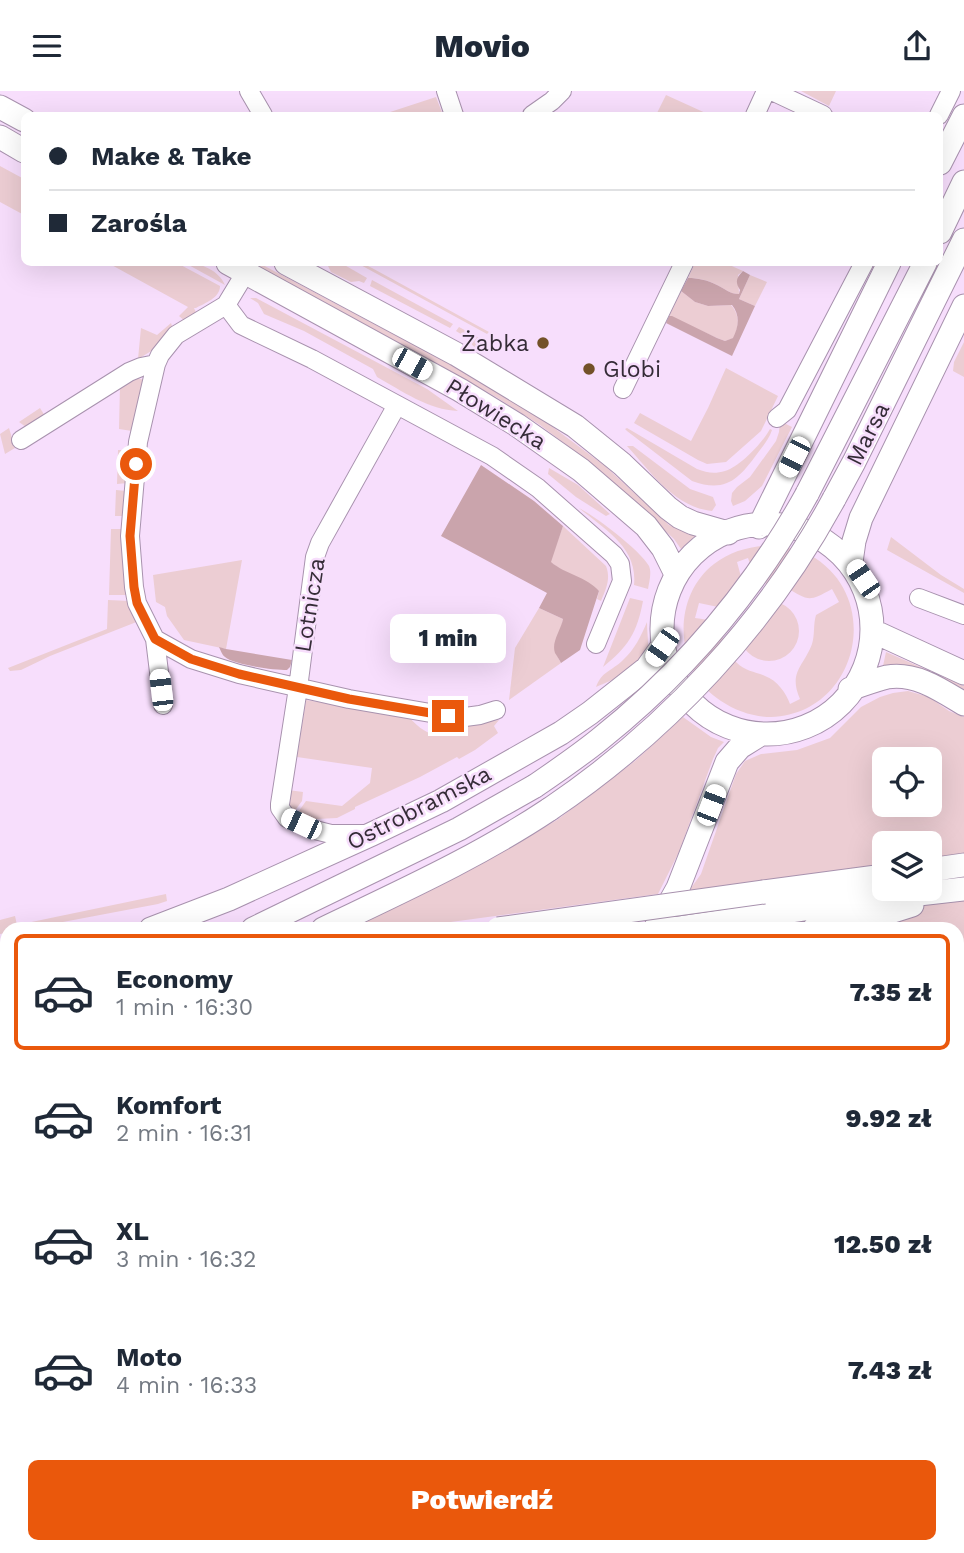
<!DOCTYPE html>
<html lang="pl">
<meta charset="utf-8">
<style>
:root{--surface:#fff;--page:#f6f6f7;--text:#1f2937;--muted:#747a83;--line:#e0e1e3;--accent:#ea580c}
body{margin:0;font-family:"Work Sans",sans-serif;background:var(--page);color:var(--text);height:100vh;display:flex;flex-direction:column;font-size:26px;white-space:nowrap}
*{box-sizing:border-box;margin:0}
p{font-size:23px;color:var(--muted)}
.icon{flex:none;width:38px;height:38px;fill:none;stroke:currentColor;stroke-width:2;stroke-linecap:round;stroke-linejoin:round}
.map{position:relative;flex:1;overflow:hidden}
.drawer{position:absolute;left:0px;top:831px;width:964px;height:632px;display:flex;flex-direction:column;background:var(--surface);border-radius:21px 21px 0 0;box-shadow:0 7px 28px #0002}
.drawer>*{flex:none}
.top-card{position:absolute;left:21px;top:21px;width:922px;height:154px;border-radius:10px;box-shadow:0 7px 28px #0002;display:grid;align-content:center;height:154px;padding:0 28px;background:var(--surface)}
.tools{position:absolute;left:872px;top:656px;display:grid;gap:14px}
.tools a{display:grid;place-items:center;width:70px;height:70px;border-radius:10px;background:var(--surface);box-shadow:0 7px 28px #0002;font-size:35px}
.end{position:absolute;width:32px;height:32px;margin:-16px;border:9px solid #ea580c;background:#fff;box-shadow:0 0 0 4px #fff}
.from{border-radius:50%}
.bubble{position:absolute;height:49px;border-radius:10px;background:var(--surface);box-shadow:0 7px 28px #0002;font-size:23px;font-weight:800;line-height:49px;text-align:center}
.car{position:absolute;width:21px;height:42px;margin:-21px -10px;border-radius:9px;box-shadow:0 0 5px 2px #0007;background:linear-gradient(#fff 24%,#345 0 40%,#fff 0 76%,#345 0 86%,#fff 0)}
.top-card b{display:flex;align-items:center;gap:24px;height:66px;font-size:26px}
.top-card b+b{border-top:2px solid var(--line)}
.top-card i{width:18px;height:18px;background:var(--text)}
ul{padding:12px 0 0;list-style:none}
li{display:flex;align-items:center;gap:21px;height:116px;margin:0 14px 10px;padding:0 14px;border:4px solid transparent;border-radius:10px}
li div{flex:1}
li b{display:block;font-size:26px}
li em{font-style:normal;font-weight:800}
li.active{border-color:var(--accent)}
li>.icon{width:63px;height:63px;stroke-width:1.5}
.primary-button{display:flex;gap:14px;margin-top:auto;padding:14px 28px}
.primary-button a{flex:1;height:80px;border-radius:10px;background:var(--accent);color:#fff;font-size:28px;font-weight:800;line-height:80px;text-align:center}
header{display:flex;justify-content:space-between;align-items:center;height:91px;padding:0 28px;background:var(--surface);font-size:32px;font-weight:800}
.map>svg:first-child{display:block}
.green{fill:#eccdd3;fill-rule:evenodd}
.forest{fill:#caa4ac}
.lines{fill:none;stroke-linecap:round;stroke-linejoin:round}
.stream{stroke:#71738c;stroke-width:4.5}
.canal{stroke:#8b91b0;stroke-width:16}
.minor-casing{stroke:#a892ae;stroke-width:20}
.major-casing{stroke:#a892ae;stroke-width:25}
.minor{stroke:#fff;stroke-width:18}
.major{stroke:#fff;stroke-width:23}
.major-bridge-casing{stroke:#a892ae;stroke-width:25;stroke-linecap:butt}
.major-bridge{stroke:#fff;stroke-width:23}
.route{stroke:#ea580c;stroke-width:9}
.poi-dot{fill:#735128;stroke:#f7defc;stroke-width:2.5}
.labels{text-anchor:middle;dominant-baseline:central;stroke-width:5;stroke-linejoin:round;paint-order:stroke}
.poi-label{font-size:23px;fill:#352c37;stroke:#f7defc;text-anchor:end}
.street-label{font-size:23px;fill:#352c37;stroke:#f7defc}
</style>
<header><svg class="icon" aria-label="menu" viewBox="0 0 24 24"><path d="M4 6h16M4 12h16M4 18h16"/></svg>Movio<svg class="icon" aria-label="share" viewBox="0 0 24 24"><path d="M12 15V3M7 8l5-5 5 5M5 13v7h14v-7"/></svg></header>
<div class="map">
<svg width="964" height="1462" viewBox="0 0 964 1462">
<rect width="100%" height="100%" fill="#f7defc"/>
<path class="green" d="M801,0H836L829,15Z
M666,4L710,24H656Z
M436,6L443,24H381Z
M0,75L24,88V124L0,111Z
M108,172H177L220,195C220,207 205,212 196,217H194L197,224L186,231L179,225L188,216Z
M185,172C199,171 219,179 225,194Z
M249,172H259L448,272L538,325L605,375L669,434L695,445L681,458L674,448L598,378L540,334L496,306Z
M329,172H341L367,187L364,192L359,190L351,191L331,181L328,175Z
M357,172H362L372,177L489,241L487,243Z
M695,172H725L743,180L738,184L739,203C730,203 725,198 717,194C707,189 699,187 688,187Z
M750,184L767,191L755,215L739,208Z
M372,189L453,233L450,237L370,195Z
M681,200L695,211L708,215L731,214C740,224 739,235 734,247L725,250L717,247L669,225Z
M250,207H256L427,298L458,320C429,319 402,300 377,286L373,278L304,240L264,223L258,212Z
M171,232L173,238L158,256L138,268L141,237L157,244Z
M459,236L483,249L479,258H476L464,245L456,240Z
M964,251V286L953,280L954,271Z
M726,277L778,305L761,340L726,371L707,373L698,369L634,332L640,322L691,350L708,317Z
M137,287L144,289L132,340L119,338L120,294Z
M40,317L45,325L26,336L19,331Z
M780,330L792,336L762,395L745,410L733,415L731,410L732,402L737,396L750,386L776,350L779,341Z
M9,337L15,357L5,363L0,343Z
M627,337L697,378C707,382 715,383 725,380C740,376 763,351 770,338L772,339C769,348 763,355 757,363C738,389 725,402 692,390L627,340L625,338Z
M627,355H633L690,398L713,406L716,414L712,420C674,416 651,381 627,355Z
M118,359H131L128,392L117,393Z
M549,377L578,394L610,423L606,425L576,406L548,383Z
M116,399L127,400L125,425H115Z
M579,417C594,424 641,460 649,475C652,482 649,491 648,498L634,494C638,456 604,438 579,417Z
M563,435L606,475C611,488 606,498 601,510L597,508L599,500L559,477L550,471Z
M111,438H124L129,504H109Z
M891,446L941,484L964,498V502L887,459Z
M774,454C786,456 799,458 810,464C885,506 858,623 771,626C754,626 736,620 721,610C675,581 670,507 714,473C732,459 752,455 774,454ZM748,467L753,481L762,492C769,493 778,493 785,496C809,509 807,512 832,498L839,511L816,524C813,534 815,544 812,553C804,575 788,581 800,608L790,613C786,602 777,589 765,585C754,580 746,581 736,571C724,559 724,538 711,530C707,528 699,528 695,527L699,512L718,516L743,493L737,471Z
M242,469L226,558L184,549L167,525L165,516L156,511L153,484Z
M630,507L643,510C637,542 628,556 603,576Z
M108,509L130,510L139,530L50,565L21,579L10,580L8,577L107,538Z
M739 540a30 30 0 1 1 60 0a30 30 0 1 1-60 0Z
M539,517L563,528C560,549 548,550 561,572L509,609L515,557Z
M647,531C647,538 648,547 648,554C647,578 613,588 596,596C602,580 612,580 623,569C635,558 641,545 647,531Z
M886,561L964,595V602L900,574L883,575Z
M908,600L929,606L949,620L964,626V910H957V838H662L701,783L736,683L745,670L761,663L797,659L830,647L861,616L880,606L893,602ZM884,668H929V714H884ZM884,752H929V798H884Z
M306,609L409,626C421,640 433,647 451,643L458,634L499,629L494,635L498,642L475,659L459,668L457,666L420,686L355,716V718L337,727L317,728L315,732L296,724L306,710L342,715L370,692L372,677L297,666Z
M683,626L711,646L724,651L718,657L713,668L679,761L658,803L399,838H345L419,805L494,765L557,729L635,670Z
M288,699L303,701L302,710L293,722L288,715Z
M166,803L167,810L158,813L26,838H7V842L0,843V829L15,825L17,834Z
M957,953H964V1462H0V1119L7,1116V1456H957Z"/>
<path class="forest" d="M743,180L750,184L739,208L755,215L732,265L666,232L669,225H672L717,247L725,250L733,247C739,235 740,224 732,214L708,215L695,211L681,200L688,187C698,187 707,189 717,194C725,198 730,203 739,203L740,199C735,191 736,187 743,180Z
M481,374L534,410L563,435L551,471C565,483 587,486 599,500L580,559L561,572C559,568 557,565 555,562C551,551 561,539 563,528L539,517L547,502L441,445Z
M219,556L226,558L292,569L290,576L287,579C274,579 234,574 225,566C222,564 221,560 219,556Z
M957,954H964V1462H0V1407L7,1406V1456H957Z"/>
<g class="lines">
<path class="stream" d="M957,1286L964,1285
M0,1389L7,1388"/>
<path class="canal" d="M957,916H964
M0,1087L7,1084"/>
<g class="minor-casing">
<path id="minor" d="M249,0L263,24
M446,0L454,24
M772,0L823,24
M532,24L552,10L562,0
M755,24L766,0
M939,24L951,0
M226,214L241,234L312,268L492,365L538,397L614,464L620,473L622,490L596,553
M623,298L684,172
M777,327L787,319L864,172
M21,349L129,281L141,276L156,273
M919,507L964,524
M155,548L191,568L239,583L349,608L448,625L465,626L480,624L496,619
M163,614L155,548L137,512L134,496L130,445L138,351L156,273L160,264L176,244L226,214L246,181
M365,743H331L315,739L287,727L280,717V713L298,597L315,466L320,452L397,314"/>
</g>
<g class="major-casing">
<path id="major" d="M0,16L24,29
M0,46L24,60
M940,72L964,25
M940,141L964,91
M228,172L460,299L517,334L581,379L646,435L663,457L676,483
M286,172L456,263L575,335L622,373L668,417L680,426L693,432L728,442
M807,403L925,172
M834,408L854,371L964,149
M662 538a105 105 0 1 1 210 0a105 105 0 1 1-210 0Z
M759,436L889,172
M851,471L854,450L861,427L964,215
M875,541L964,582
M850,598C862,594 874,589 887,586C915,581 941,599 964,613
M929,779L964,774
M764,801L884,785
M151,838L229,808L372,743L441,710L561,642L590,622L647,577L662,556
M253,838L459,738L535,695
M323,838C400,801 478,766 550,718
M655,838L678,797L727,671L740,656L761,643
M672,838L857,810L964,798
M814,838L874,826L912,814
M0,885L7,883
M0,927L7,923
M0,961L7,957
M0,995L7,991
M0,1026L7,1022
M0,1054L7,1050"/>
</g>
<use href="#minor" class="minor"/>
<use href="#major" class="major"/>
<g class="major-bridge-casing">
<path id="major-bridge" d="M535,695C557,680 579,665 600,648C684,581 755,497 807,403
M550,718C667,639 767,532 834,408
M498,838L764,801"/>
</g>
<use href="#major-bridge" class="major-bridge"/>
</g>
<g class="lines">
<path class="route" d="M136,373L130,445L134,496L137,512L155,548L191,568L239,583L349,608L448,625"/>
</g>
<g class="poi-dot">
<circle cx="543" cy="252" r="7"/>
<circle cx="589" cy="278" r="7"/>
</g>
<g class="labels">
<g class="poi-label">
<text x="529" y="252">Żabka</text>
<text x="603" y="278" text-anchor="start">Globi</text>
</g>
<g class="street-label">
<text transform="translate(496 323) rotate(32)">Płowiecka</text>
<text transform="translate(868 343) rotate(-63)">Marsa</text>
<text transform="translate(310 514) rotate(-81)">Lotnicza</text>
<text transform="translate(419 717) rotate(-27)">Ostrobramska</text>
</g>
</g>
</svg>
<div class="tools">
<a><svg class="icon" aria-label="locate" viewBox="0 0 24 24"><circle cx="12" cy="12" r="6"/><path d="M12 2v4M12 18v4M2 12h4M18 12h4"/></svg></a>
<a><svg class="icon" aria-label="layers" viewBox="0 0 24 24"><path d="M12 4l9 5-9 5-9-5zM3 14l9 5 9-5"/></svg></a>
</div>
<i class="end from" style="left:136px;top:373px"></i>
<i class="end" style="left:448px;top:625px"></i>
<div class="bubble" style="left:390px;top:523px;width:116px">1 min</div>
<i class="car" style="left:412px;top:273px;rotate:119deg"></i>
<i class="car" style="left:794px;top:366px;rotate:207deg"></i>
<i class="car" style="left:863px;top:488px;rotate:326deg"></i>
<i class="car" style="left:662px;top:556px;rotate:215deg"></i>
<i class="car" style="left:161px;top:599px;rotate:353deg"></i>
<i class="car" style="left:711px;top:714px;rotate:21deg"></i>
<i class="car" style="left:301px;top:733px;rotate:295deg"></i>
<div class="top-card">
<b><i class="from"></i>Make &amp; Take</b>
<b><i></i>Zarośla</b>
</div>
<section class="drawer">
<ul>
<li class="active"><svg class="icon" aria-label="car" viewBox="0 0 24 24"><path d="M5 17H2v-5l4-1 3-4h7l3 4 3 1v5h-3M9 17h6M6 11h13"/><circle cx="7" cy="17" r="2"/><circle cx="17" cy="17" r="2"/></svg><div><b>Economy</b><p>1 min · 16:30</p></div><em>7.35 zł</em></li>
<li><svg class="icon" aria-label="car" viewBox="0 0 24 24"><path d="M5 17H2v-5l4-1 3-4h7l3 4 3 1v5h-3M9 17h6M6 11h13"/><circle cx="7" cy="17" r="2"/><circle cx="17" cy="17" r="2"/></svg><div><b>Komfort</b><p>2 min · 16:31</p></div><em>9.92 zł</em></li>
<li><svg class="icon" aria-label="car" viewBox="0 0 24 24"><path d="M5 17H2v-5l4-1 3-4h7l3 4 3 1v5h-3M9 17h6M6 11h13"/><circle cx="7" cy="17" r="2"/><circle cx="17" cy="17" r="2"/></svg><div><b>XL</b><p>3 min · 16:32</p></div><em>12.50 zł</em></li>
<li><svg class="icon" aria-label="car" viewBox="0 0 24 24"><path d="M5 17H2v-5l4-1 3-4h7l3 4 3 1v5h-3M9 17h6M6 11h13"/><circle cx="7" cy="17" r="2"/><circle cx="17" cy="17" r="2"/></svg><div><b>Moto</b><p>4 min · 16:33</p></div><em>7.43 zł</em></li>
</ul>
<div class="primary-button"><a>Potwierdź</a></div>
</section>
</div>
